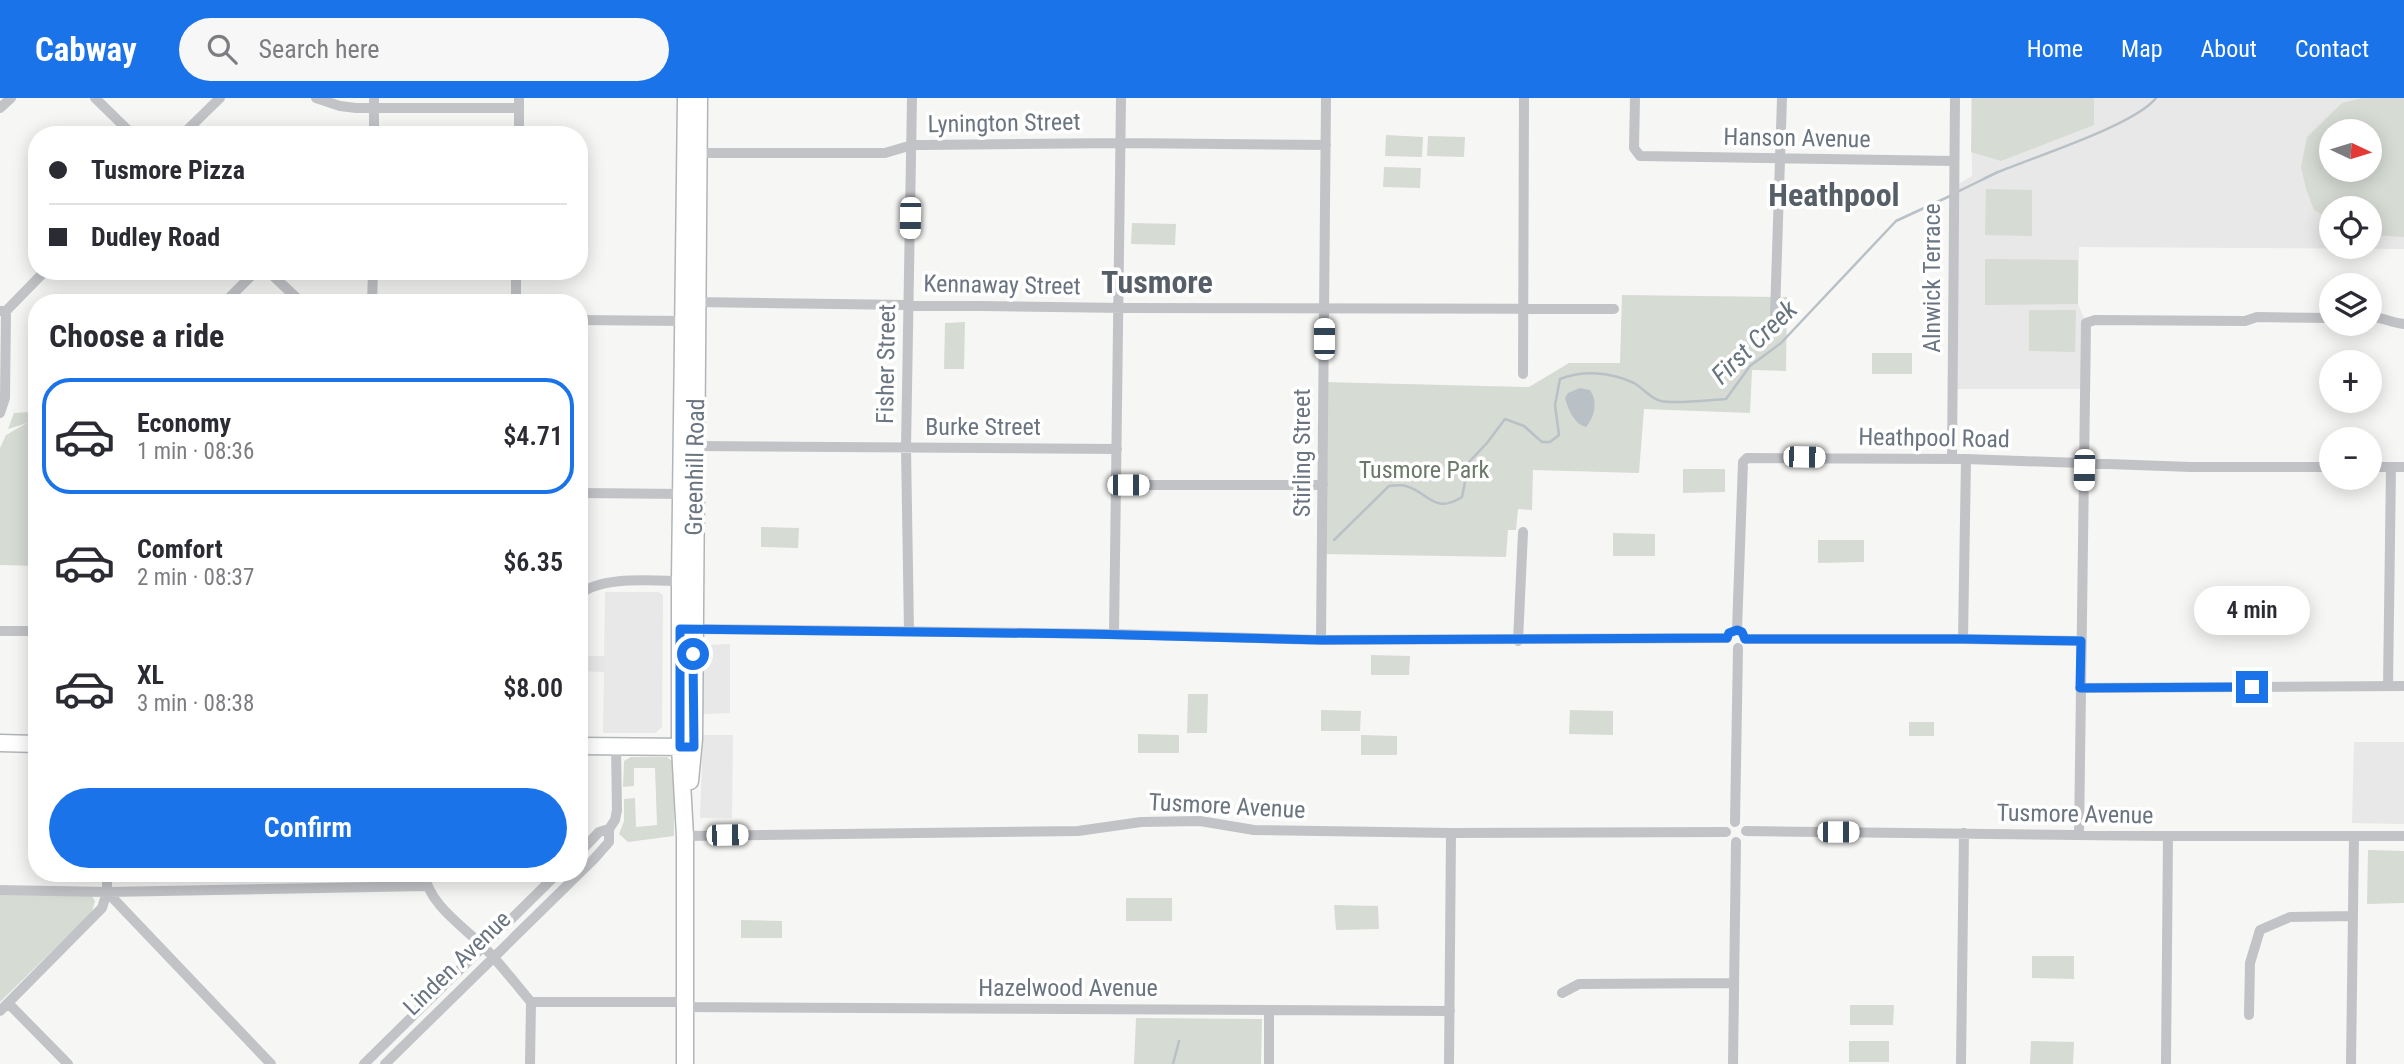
<!DOCTYPE html>
<meta charset="utf-8">
<style>
:root{--surface:#fff;--page:#f7f7f7;--text:#2b2b33;--muted:#7c7c81;--line:#e1e1e2;--accent:#1a73e8}
body{margin:0;font-family:"Roboto Condensed",sans-serif;background:var(--page);color:var(--text);height:100vh;display:flex;flex-direction:column;font-size:26px;white-space:nowrap}
*{box-sizing:border-box;margin:0}
p{font-size:23px;color:var(--muted)}
.icon{flex:none;width:38px;height:38px;fill:none;stroke:currentColor;stroke-width:2;stroke-linecap:round;stroke-linejoin:round}
.map{position:relative;flex:1;overflow:hidden}
.drawer{position:absolute;left:28px;top:196px;width:560px;height:588px;display:flex;flex-direction:column;background:var(--surface);border-radius:28px;box-shadow:0 4px 18px #0003}
.drawer>*{flex:none}
.top-card{position:absolute;left:28px;top:28px;width:560px;height:154px;border-radius:28px;box-shadow:0 4px 18px #0003;display:grid;align-content:center;height:154px;padding:0 21px;background:var(--surface)}
.needle{width:46px;rotate:94deg}
.controls{position:absolute;left:2319px;top:21px;display:grid;gap:14px}
.controls a{display:grid;place-items:center;width:63px;height:63px;border-radius:50%;background:var(--surface);box-shadow:0 4px 18px #0003;font-size:35px}
.end{position:absolute;width:32px;height:32px;margin:-16px;border:9px solid #1a73e8;background:#fff;box-shadow:0 0 0 4px #fff}
.from{border-radius:50%}
.bubble{position:absolute;height:49px;border-radius:24px;background:var(--surface);box-shadow:0 4px 18px #0003;font-size:23px;font-weight:600;line-height:49px;text-align:center}
.car{position:absolute;width:21px;height:42px;margin:-21px -10px;border-radius:9px;box-shadow:0 0 5px 2px #0007;background:linear-gradient(#fff 24%,#345 0 40%,#fff 0 76%,#345 0 86%,#fff 0)}
.top-card b{display:flex;align-items:center;gap:24px;height:66px;font-size:26px}
.top-card b+b{border-top:2px solid var(--line)}
.top-card i{width:18px;height:18px;background:var(--text)}
ul{padding:0;list-style:none}
li{display:flex;align-items:center;gap:21px;height:116px;margin:0 14px 10px;padding:0 7px;border:4px solid transparent;border-radius:28px}
li div{flex:1}
li b{display:block;font-size:26px}
li em{font-style:normal;font-weight:600}
li.active{border-color:var(--accent)}
li>.icon{width:63px;height:63px;stroke-width:1.5}
h2{padding:0 21px;font-size:32px;line-height:84px}
.action{display:flex;gap:14px;margin-top:auto;padding:14px 21px}
.action a{flex:1;height:80px;border-radius:42px;background:var(--accent);color:#fff;font-size:28px;font-weight:600;line-height:80px;text-align:center}
header{display:flex;align-items:center;gap:42px;box-sizing:border-box;height:98px;padding:0 35px;background:var(--accent);color:#fff}
header strong{font-size:33px}
nav{display:flex;gap:38px;margin-inline-start:auto;font-size:24px}
.search{width:490px;height:63px;background:var(--page);display:flex;align-items:center;gap:18px;box-sizing:border-box;padding:0 24px;border-radius:38px;color:var(--muted);font-size:26px}
.map>svg:first-child{display:block}
.built{fill:#e7e8e7;fill-rule:evenodd}
.green{fill:#d6dbd4;fill-rule:evenodd}
.water{fill:#b9c1c6}
.lines{fill:none;stroke-linecap:round;stroke-linejoin:round}
.stream{stroke:#b9c1c6;stroke-width:2.5}
.secondary-casing{stroke:#b1b5b9;stroke-width:19}
.street{stroke:#c1c3c7;stroke-width:10}
.secondary{stroke:#fff;stroke-width:16}
.route{stroke:#1a73e8;stroke-width:9}
.labels{text-anchor:middle;dominant-baseline:central;stroke-width:7;stroke-linejoin:round;paint-order:stroke}
.street-label{font-size:24px;fill:#6a7581;stroke:#fff}
.park-label{font-size:24px;fill:#6a7968;stroke:#fff}
.water-label{font-size:26px;font-style:italic;fill:#66757d;stroke:#fff}
.district-label{font-size:32px;font-weight:bold;fill:#565f67;stroke:#fff}
</style>
<header>
<strong>Cabway</strong>
<div class="search"><svg class="icon" aria-label="search" viewBox="0 0 24 24"><circle cx="10" cy="10" r="6"/><path d="M15 15l6 6"/></svg>Search here</div>
<nav><a>Home</a><a>Map</a><a>About</a><a>Contact</a></nav>
</header>
<div class="map">
<svg width="2404" height="966" viewBox="0 0 2404 966">
<rect width="100%" height="100%" fill="#f6f7f4"/>
<path class="built" d="M1971,0H2404V151L2079,149L2078,206L2086,225L2085,291H1953V89L1972,78ZM2331,33H2370V72H2331ZM2331,110H2370V149H2331Z
M605,494H659L663,497L662,629L655,635H603L604,574L579,573V558H604Z
M730,546V615L703,616V551L708,547Z
M703,637H733L732,720H700Z
M2354,644H2404V726L2352,725Z"/>
<path class="green" d="M1972,0H2094V27L2001,63L1971,54Z
M2363,0H2404V139L2370,137V110H2331V121L2314,112L2306,91L2301,69L2307,39L2342,5ZM2331,33H2370V72H2331Z
M1386,37L1423,39L1422,59L1385,58Z
M1428,38L1465,39L1464,59L1427,58Z
M1384,69L1421,70L1420,90L1383,89Z
M1986,91L2032,92V138L1985,137Z
M1132,125L1176,126L1175,147L1131,146Z
M1985,161L2078,162V206L1985,207Z
M1622,197L1787,199L1786,273L1752,272L1750,315L1644,311L1639,375L1533,372L1532,412L1518,411L1516,432H1508L1506,459L1322,456L1323,284L1529,289L1569,265H1620Z
M2029,212H2076L2075,254L2029,253Z
M965,224L964,271H944L945,225Z
M1872,255H1912V276H1872Z
M29,314L31,323L37,320V468L0,467V350L6,337L27,325L8,331L14,315Z
M1683,371H1725V394L1683,395Z
M761,429L799,430L798,450L761,449Z
M1613,435L1655,436V458H1613Z
M1818,442H1864V464L1818,465Z
M1371,557L1410,558L1409,577H1371Z
M1188,596H1208L1207,635H1187Z
M1321,612L1361,613L1360,633H1321Z
M1570,612L1613,613V637L1569,636Z
M1909,624H1934V638H1909Z
M1138,636L1179,637V655H1138Z
M1361,637L1397,638V657H1361Z
M631,659H667L674,665V738L628,744L619,736L624,723V701L635,700L636,729L657,727L655,670H634V688L623,689L624,663Z
M2368,752L2404,753V805L2367,806Z
M0,796L92,798L95,803L92,814L0,904Z
M1126,800H1172V823H1126Z
M1334,807L1378,808L1379,831L1336,832Z
M741,822L782,823V840H741Z
M2032,858H2074V881L2032,880Z
M1850,907H1894L1893,927H1850Z
M1136,920L1262,921L1261,966H1134Z
M1849,943H1889V964H1849Z
M2031,943L2074,944L2073,966H2030Z"/>
<path class="water" d="M1580,290L1590,292C1598,304 1595,318 1586,329C1574,326 1568,311 1565,300L1568,295Z"/>
<g class="lines">
<path class="stream" d="M1959,93C1972,87 1985,80 1998,74C2034,59 2135,27 2156,0
M1334,442L1389,388C1394,388 1401,386 1406,388C1428,394 1434,417 1462,399L1469,364L1487,345L1505,321L1524,328L1542,344H1550L1559,337L1555,307L1560,281C1583,272 1611,274 1634,285C1643,290 1651,301 1661,303C1677,306 1708,302 1726,301L1750,268L1781,245L1896,123L1950,98
M1173,966L1179,943"/>
<g class="secondary-casing">
<path id="secondary" d="M0,645L37,646
M579,648L691,649
M690,683L694,641L699,0
M685,966V738L680,649V483L686,0"/>
</g>
<path class="street" d="M95,0L133,37
M316,0L340,8L356,10H519
M1635,0L1634,50L1640,58L1954,63
M0,10L11,0
M182,37L220,0
M374,37V0
M519,37V0
M693,55H885L912,47H923L1121,45L1326,47
M268,173L302,205
M693,204L1124,210L1614,211
M224,205L256,173
M372,205L373,173
M516,205V173
M1,213H6L45,173
M1775,216L1782,0
M2370,219C2382,219 2392,225 2404,226
M579,222L683,223
M1523,276L1524,0
M0,315L5,300L6,213
M691,348L1117,351
M1952,361L1955,0
M2370,369H2404
M1116,387H1323
M579,395L685,396
M579,497C601,477 655,483 684,483
M690,531L1114,536L1321,542L1727,540
M1737,532L1743,364L1747,360L1966,361L2191,369H2331
M0,533H37
M909,533L906,350L912,0
M1114,536L1121,0
M1745,541H1963L2081,543
M1963,541L1966,361
M1321,542L1326,0
M1518,543L1523,434
M2388,588L2391,369
M2080,590L2404,588
M1735,724L1738,550
M1746,733L2168,738H2404
M2079,737L2086,225L2095,222L2245,223L2257,219L2331,220
M685,738L1078,733L1141,724L1200,723L1254,732L1451,735L1726,734
M579,755L599,734L609,731L615,722L617,712L616,648
M424,775C429,807 463,828 485,850C501,867 516,886 531,904H686
M0,792L107,794L426,788
M107,794L271,966
M1562,895L1579,886L1734,885
M8,905L68,966
M686,909L1450,913
M0,913L102,810L107,794V775
M2249,917L2250,865L2260,832L2290,819L2353,818
M364,966L558,775
M385,966L594,761L609,744V731
M530,966L531,904
M1269,966V913
M1449,966L1451,735
M1733,966L1736,744
M1961,966L1964,735
M2166,966L2168,738
M2351,966L2354,738"/>
<use href="#secondary" class="secondary"/>
</g>
<g class="lines">
<path class="route" d="M693,556L694,649H680V531L1089,536L1321,542L1727,540L1729,535L1737,532L1742,534L1745,541H1963L2081,543L2080,590L2252,589"/>
</g>
<g class="labels">
<g class="street-label">
<text transform="translate(1004 25) rotate(-1)">Lynington Street</text>
<text transform="translate(1797 40) rotate(1)">Hanson Avenue</text>
<text transform="translate(1932 180) rotate(-90)">Alnwick Terrace</text>
<text transform="translate(1002 187) rotate(1)">Kennaway Street</text>
<text transform="translate(886 266) rotate(-89)">Fisher Street</text>
<text x="983" y="329">Burke Street</text>
<text transform="translate(1934 340) rotate(1)">Heathpool Road</text>
<text transform="translate(1302 355) rotate(-90)">Stirling Street</text>
<text transform="translate(695 369) rotate(-89)">Greenhill Road</text>
<text transform="translate(1227 708) rotate(3)">Tusmore Avenue</text>
<text transform="translate(2075 716) rotate(1)">Tusmore Avenue</text>
<text transform="translate(457 865) rotate(-44)">Linden Avenue</text>
<text x="1068" y="890">Hazelwood Avenue</text>
</g>
<g class="park-label">
<text x="1424" y="372">Tusmore Park</text>
</g>
<g class="water-label">
<text transform="translate(1754 244) rotate(-44)">First Creek</text>
</g>
<g class="district-label">
<text x="1834" y="97">Heathpool</text>
<text x="1157" y="184">Tusmore</text>
</g>
</g>
</svg>
<div class="controls">
<a><svg class="needle" viewBox="-14 -14 28 28"><path d="M0-13l5 13h-10z" fill="#e53935"/><path d="M0 13l5-13h-10z" fill="#7c7c81"/></svg></a>
<a><svg class="icon" aria-label="locate" viewBox="0 0 24 24"><circle cx="12" cy="12" r="6"/><path d="M12 2v4M12 18v4M2 12h4M18 12h4"/></svg></a>
<a><svg class="icon" aria-label="layers" viewBox="0 0 24 24"><path d="M12 4l9 5-9 5-9-5zM3 14l9 5 9-5"/></svg></a>
<a>+</a>
<a>−</a>
</div>
<i class="end from" style="left:693px;top:556px"></i>
<i class="end" style="left:2252px;top:589px"></i>
<div class="bubble" style="left:2194px;top:488px;width:116px">4 min</div>
<i class="car" style="left:910px;top:120px;rotate:181deg"></i>
<i class="car" style="left:1324px;top:241px;rotate:0deg"></i>
<i class="car" style="left:1804px;top:359px;rotate:91deg"></i>
<i class="car" style="left:2084px;top:372px;rotate:181deg"></i>
<i class="car" style="left:1128px;top:387px;rotate:90deg"></i>
<i class="car" style="left:1838px;top:734px;rotate:90deg"></i>
<i class="car" style="left:727px;top:737px;rotate:89deg"></i>
<div class="top-card">
<b><i class="from"></i>Tusmore Pizza</b>
<b><i></i>Dudley Road</b>
</div>
<section class="drawer">
<h2>Choose a ride</h2>
<ul>
<li class="active"><svg class="icon" aria-label="car" viewBox="0 0 24 24"><path d="M5 17H2v-5l4-1 3-4h7l3 4 3 1v5h-3M9 17h6M6 11h13"/><circle cx="7" cy="17" r="2"/><circle cx="17" cy="17" r="2"/></svg><div><b>Economy</b><p>1 min · 08:36</p></div><em>$4.71</em></li>
<li><svg class="icon" aria-label="car" viewBox="0 0 24 24"><path d="M5 17H2v-5l4-1 3-4h7l3 4 3 1v5h-3M9 17h6M6 11h13"/><circle cx="7" cy="17" r="2"/><circle cx="17" cy="17" r="2"/></svg><div><b>Comfort</b><p>2 min · 08:37</p></div><em>$6.35</em></li>
<li><svg class="icon" aria-label="car" viewBox="0 0 24 24"><path d="M5 17H2v-5l4-1 3-4h7l3 4 3 1v5h-3M9 17h6M6 11h13"/><circle cx="7" cy="17" r="2"/><circle cx="17" cy="17" r="2"/></svg><div><b>XL</b><p>3 min · 08:38</p></div><em>$8.00</em></li>
</ul>
<div class="action"><a>Confirm</a></div>
</section>
</div>
